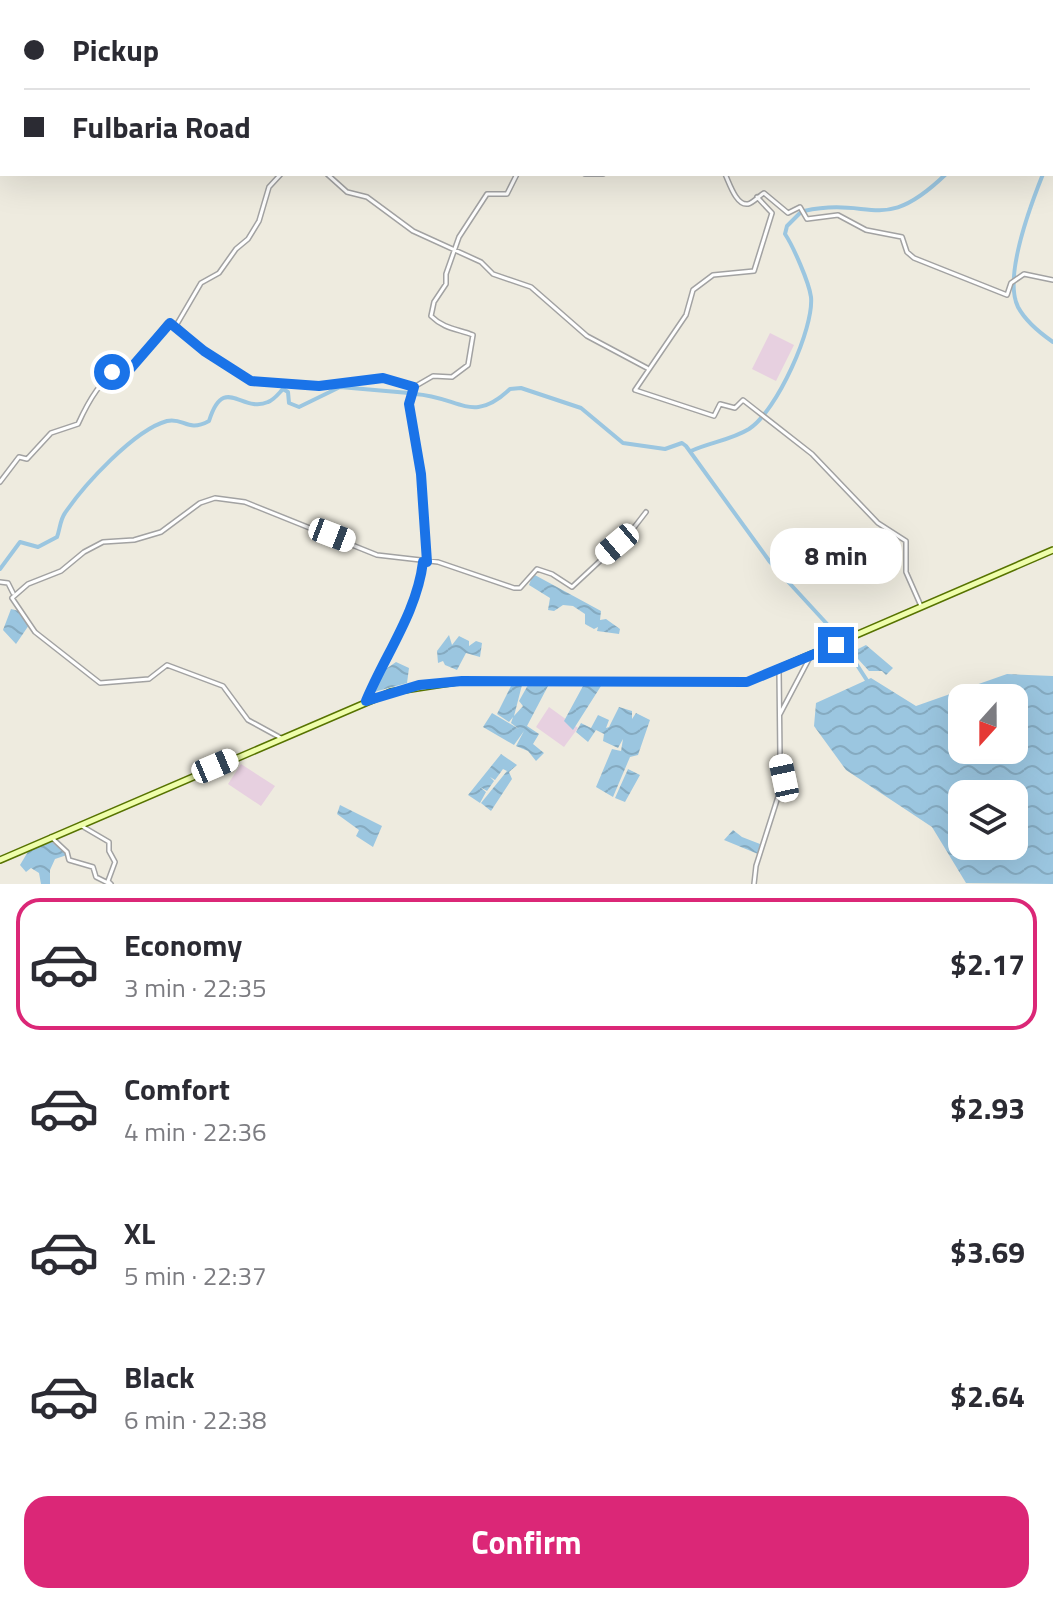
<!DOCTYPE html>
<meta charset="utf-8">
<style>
:root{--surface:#fff;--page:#f7f7f7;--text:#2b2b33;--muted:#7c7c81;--line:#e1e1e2;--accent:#db2777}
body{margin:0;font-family:"Titillium Web",sans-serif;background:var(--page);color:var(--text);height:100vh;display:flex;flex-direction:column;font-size:30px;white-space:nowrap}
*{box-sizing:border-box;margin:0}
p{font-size:26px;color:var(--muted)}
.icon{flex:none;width:44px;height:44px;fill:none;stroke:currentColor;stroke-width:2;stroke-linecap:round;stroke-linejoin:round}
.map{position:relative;height:884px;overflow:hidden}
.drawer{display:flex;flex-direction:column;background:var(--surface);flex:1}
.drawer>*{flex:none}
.hud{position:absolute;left:0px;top:0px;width:1054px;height:176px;box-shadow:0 8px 32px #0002;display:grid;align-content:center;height:176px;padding:0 24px;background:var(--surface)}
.needle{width:52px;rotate:201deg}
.fabs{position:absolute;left:948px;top:684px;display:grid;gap:16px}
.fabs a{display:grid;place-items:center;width:80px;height:80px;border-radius:16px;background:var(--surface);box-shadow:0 8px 32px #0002;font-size:40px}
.end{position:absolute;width:36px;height:36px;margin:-18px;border:10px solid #1a73e8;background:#fff;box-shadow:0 0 0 4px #fff}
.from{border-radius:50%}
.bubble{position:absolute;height:56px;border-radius:24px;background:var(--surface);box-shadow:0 8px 32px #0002;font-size:26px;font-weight:700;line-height:56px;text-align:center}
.car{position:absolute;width:24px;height:48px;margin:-24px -12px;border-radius:10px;box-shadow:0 0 6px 2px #0007;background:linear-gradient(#fff 24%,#345 0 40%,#fff 0 76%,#345 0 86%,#fff 0)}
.hud b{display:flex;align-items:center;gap:28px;height:76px;font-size:30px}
.hud b+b{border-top:2px solid var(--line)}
.hud i{width:20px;height:20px;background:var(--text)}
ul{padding:14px 0 0;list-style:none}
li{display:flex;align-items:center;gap:24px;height:132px;margin:0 16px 12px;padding:0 8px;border:4px solid transparent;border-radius:24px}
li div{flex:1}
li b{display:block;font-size:30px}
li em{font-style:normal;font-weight:700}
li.current{border-color:var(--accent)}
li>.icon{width:72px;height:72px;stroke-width:1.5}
.button{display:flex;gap:16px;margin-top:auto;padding:16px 24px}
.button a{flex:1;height:92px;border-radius:24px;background:var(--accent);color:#fff;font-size:32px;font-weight:700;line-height:92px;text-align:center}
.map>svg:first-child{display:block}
.industrial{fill:#e7d0e0}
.water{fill:url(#water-waves);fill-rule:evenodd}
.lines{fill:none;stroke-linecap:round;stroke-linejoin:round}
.canal{stroke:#9bc6e0;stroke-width:4}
.street-casing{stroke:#a2a2a2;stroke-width:6}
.secondary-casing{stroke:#577300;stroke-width:8}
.street{stroke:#fff;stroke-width:3}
.secondary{stroke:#effeac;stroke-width:5}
.route{stroke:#1a73e8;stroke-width:10}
</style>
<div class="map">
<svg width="1053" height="884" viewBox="0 0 1053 884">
<defs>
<pattern id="water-waves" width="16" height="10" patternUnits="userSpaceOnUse" patternTransform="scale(2)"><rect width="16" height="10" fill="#9bc6e0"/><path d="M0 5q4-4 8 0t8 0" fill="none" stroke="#85aac0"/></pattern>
</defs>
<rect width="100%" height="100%" fill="#eeebdf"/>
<path class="industrial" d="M770,333L794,345L776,381L752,369Z
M549,707L578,728L564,747L536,727Z
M241,764L275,786L261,806L228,784Z"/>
<path class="water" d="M533,574L601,611L600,620L606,619L620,629L619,634L597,631L598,627L594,629L585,624V614L573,606L563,605L554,611L548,610L550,598L529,585Z
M11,609L19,611L29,625L16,644L3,630Z
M449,635L452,645L459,636L469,641V646L476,641L482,643L480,657L466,653L457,670L445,665L443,661L438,663L437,651Z
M866,645L893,668L886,675L882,671H869L858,659V649Z
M396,662L409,668L407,683L374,692L380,673Z
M1007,674L1053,676V884L966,883L932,827L846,770L814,726L816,703L871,678L916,706ZM962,698H1014V750H962ZM962,794H1014V846H962Z
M528,685L548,686L527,726L539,734L533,744L544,753L536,761L528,751L516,746L524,731L514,745L483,727L492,713L519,729L511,723L513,717L509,722L497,714L511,686L522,685L514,716L523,706L519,701Z
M583,686H601L573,730L564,721Z
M619,707L632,711V719L636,713L650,720L638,755L630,757L613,797L596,787L612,749L621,751L623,739L618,748L603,741L604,734L596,730L588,742L576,732L581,723L591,728L598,715L609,720L606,728L609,727Z
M501,754L517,765L509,772L512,779L491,811L481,803L507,771L503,769L495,780L490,777L494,781L487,791L480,787L486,792L480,803L468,795Z
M628,769L640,775L625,802L615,798Z
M340,805L382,826L373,847L356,836L359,830L337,814Z
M733,830L742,837L760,844L758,854L724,840Z
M52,842L67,855L55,859L50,870V884H41L39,873L31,868L26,872L20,865L29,850Z"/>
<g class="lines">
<path class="canal" d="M1052,122H1053
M1052,153L1053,150
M1043,174C1031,204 1003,277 1018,307C1026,322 1040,333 1053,342
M804,211C873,196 882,236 946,174
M415,394C460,397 472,425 510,389L521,388L581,408L623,443L665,449L682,443L686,446L770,562L839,637L868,682
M691,451C711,442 731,440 749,429C777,411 814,328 811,297C809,282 793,246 785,234L787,226L801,212
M0,569L20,542L38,547L57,537C60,529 60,520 65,513C84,485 134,430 167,421C184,417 187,433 209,421C224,373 242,414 268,402C274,400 279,393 283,389L288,392L289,403L299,407L340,387L409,393"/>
<g class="street-casing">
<path id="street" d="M279,0L281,2
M577,0L580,2
M923,0V2
M45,2L46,0
M297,2H298
M305,2L309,0
M411,2L412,0
M648,2L649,0
M1019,2L1020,0
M0,21L2,23
M1052,49L1053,47
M0,56L2,52
M1052,59L1053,60
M0,101V105
M327,174L347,192L367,197L413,231L481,262L493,274L531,287L587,336L647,368
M585,174H603
M725,174C729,182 736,206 748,204C753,203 760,195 764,193L788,213L800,207L807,219L838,215L866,230L902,237L907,252L914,258L1007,295L1011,283L1024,274L1053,280
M757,197L772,213L754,271L713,275L693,290L686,315L635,390L714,416L720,404L735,408L743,400L812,454L878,523L906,541V572L921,606
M176,325L204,351L251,381L319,386L383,378L413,387
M0,482L19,457L27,459L51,433L78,424C88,402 102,376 125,365L131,368L167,323L177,324L201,283L219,273L236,249L248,239L259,221L269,187L281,174
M427,562L421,474L409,404L414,387L433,376L452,377L468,365L473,335C458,329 444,329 431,316L434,302L446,284V274L459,237L487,194H507L517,174
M0,582L8,583L13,593
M366,701C385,655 417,612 423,562
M780,714L810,657
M281,738L248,720L223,686L167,665L149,679L100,683L35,632L12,598L28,584L61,571L84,552L103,542L134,540L161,532L200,503L215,498L245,502L377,555L438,562L514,588H520L537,569L552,574L572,587L629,534L646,512
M80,825L109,842V851L115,862L108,881L111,884
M51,837L67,852L69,860L93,867L96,877L108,883
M754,884L756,866L784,778L780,757L779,671"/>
</g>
<g class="secondary-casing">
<path id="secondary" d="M0,860L391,692L462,681L747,682L1053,550"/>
</g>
<use href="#street" class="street"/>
<use href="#secondary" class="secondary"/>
</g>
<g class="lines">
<path class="route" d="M112,372L125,365L131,368L170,323L204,351L251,381L319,386L383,378L414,387L409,404L421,474L427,562H423C417,612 385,655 366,701L419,685L462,681L747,682L836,645"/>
</g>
</svg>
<div class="fabs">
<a><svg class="needle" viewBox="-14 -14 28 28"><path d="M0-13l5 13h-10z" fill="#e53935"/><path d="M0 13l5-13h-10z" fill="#7c7c81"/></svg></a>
<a><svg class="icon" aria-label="layers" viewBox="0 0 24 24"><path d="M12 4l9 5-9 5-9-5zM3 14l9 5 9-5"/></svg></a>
</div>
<i class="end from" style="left:112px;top:372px"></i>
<i class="end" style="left:836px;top:645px"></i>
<div class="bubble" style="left:770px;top:528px;width:132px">8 min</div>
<i class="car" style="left:332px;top:535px;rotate:111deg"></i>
<i class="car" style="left:617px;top:544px;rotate:230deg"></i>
<i class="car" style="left:215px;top:766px;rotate:67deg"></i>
<i class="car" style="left:784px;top:778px;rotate:348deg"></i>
<div class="hud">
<b><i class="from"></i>Pickup</b>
<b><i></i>Fulbaria Road</b>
</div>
</div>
<section class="drawer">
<ul>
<li class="current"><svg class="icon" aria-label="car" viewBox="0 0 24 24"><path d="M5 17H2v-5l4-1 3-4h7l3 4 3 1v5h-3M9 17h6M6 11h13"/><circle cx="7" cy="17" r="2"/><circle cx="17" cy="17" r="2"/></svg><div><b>Economy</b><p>3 min · 22:35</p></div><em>$2.17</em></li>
<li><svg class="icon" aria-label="car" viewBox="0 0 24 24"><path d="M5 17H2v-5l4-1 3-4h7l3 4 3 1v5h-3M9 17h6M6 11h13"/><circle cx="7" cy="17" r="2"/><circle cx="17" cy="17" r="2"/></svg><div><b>Comfort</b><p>4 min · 22:36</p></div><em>$2.93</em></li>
<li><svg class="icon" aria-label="car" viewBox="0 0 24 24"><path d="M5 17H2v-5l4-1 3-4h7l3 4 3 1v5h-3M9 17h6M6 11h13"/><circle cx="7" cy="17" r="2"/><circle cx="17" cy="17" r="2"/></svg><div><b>XL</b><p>5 min · 22:37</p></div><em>$3.69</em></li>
<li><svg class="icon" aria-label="car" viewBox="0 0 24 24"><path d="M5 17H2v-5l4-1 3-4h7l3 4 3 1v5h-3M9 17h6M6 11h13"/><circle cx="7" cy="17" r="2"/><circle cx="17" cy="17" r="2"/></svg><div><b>Black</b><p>6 min · 22:38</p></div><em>$2.64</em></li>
</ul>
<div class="button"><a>Confirm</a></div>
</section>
